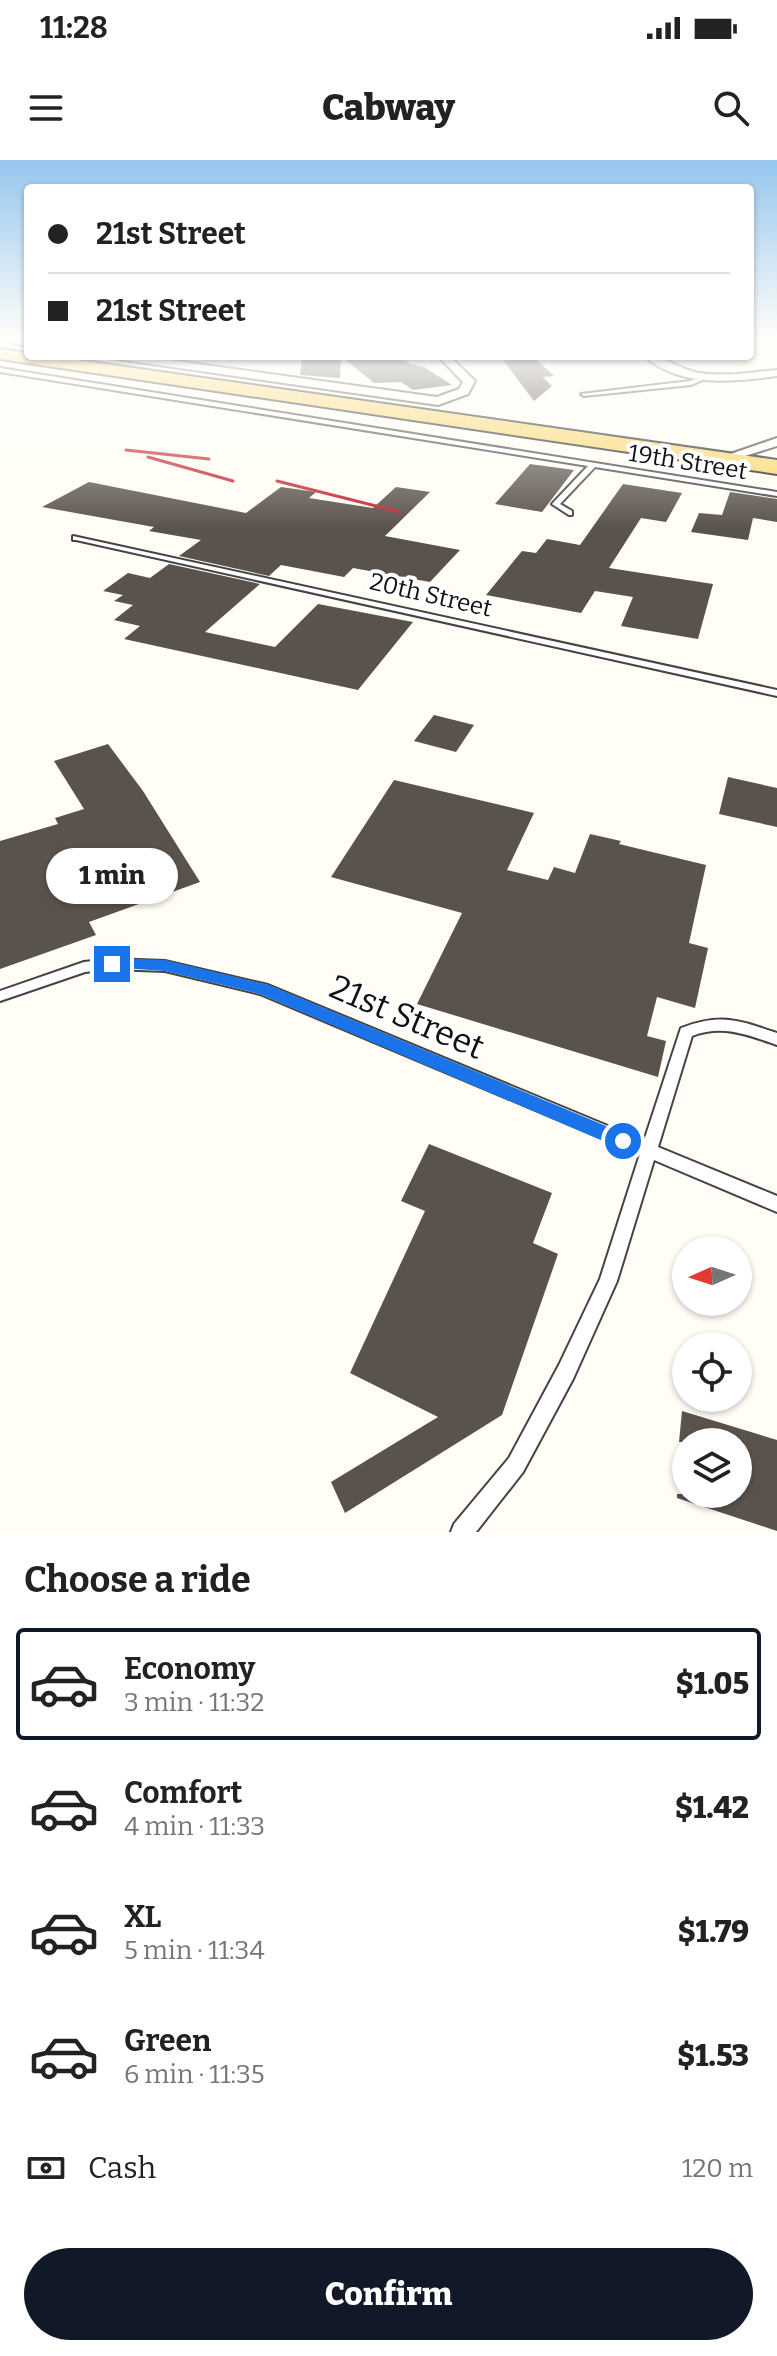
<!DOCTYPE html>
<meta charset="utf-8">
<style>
:root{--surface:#fff;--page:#f6f6f6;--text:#222;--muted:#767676;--line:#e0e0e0;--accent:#111827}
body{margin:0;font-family:Bitter,serif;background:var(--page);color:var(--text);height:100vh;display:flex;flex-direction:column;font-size:30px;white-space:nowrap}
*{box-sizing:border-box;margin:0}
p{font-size:26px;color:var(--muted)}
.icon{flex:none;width:44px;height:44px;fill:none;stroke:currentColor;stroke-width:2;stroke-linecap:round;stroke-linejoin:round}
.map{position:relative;height:1372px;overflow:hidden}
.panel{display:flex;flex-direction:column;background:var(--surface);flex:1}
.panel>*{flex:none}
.banner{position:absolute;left:24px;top:24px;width:730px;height:176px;border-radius:8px;box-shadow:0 2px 6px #0004;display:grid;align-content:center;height:176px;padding:0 24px;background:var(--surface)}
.needle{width:52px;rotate:267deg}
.controls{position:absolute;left:672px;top:1076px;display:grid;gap:16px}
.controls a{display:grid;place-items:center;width:80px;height:80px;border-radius:50%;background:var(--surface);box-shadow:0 2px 6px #0004;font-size:40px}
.end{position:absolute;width:36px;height:36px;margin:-18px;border:10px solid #1a73e8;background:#fff;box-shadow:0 0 0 4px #fff}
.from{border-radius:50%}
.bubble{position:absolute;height:56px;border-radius:28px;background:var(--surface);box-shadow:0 2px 6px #0004;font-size:26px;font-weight:800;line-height:56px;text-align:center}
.banner b{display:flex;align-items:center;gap:28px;height:76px;font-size:30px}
.banner b+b{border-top:2px solid var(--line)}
.banner i{width:20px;height:20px;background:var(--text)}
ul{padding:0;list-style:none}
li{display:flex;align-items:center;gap:24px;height:112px;margin:0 16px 12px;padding:0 8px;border:4px solid transparent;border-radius:8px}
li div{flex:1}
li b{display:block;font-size:30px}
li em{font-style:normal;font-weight:800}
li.on{border-color:var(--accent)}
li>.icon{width:72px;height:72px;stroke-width:1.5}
h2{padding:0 24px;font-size:36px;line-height:96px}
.pay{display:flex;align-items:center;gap:20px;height:88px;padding:0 24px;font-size:30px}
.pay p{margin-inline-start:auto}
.action{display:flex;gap:16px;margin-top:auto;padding:16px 24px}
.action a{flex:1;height:92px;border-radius:48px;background:var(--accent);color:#fff;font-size:32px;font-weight:800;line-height:92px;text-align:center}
.status{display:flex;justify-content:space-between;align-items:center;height:56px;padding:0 40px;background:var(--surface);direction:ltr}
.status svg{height:22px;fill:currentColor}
header{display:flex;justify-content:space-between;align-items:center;height:104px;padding:0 24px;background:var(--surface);font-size:36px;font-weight:800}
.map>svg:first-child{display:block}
.building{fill:#5a524d}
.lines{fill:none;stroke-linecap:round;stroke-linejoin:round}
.service-casing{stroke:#444;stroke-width:4}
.minor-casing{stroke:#444;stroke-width:4}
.primary-casing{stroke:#222;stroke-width:4}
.service{fill:#fff;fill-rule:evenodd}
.minor{fill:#fff;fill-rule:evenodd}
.primary{fill:#f9d66b;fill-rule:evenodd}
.rail{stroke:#c4262e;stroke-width:3}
.route{fill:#1a73e8}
.labels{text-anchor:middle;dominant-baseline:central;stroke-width:8;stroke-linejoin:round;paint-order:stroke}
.far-street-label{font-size:24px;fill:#111;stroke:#fff}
.near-street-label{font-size:34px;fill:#111;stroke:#fff}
</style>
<div class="status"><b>11:28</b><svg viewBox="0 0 49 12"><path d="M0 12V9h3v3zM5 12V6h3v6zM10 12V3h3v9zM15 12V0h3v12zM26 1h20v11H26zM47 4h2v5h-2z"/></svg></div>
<header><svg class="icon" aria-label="menu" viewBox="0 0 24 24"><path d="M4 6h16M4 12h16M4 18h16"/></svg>Cabway<svg class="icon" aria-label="search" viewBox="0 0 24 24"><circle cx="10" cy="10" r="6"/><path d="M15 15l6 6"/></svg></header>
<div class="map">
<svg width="777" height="1372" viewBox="0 0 777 1372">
<rect width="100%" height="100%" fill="#fffdf5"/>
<path class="building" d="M401,196L410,204L424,207L452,225L413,230L401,222L374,223L345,199Z
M500,196H533L554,216L543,217L552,226L534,241Z
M302,197H341L340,218L300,215Z
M530,304L574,310L542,352L495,344Z
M89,322L246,353L281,327L316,332L309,338L373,348L396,327L430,332L385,376L460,390L430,422L353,408L344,417L281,405L269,416L179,396L201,380L149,371L154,367L42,347Z
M623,324L682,333L666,362L641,358L609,408L713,424L698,479L621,466L633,437L595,431L581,453L486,435L522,391L536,393L547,379L580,385Z
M730,332L777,339V362L753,358L748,380L691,372L699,353L722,355Z
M169,404L260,424L205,472L275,487L318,444L413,462L358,530L124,479L140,466L114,460L133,445L114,441L123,435L103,431L128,413L150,418Z
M434,555L474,565L456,592L414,581Z
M108,584L143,631L200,722L89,762L96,775L0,809V681L58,664L55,658L84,649L54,601Z
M728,617L777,628V667L719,654Z
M394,620L534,653L507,710L548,720L554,707L575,713L590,674L621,681L619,684L706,705L689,783L708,788L695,848L657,837L647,876L666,881L658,917L417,844L462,753L331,717Z
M429,984L552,1033L533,1083L558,1094L502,1255L345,1353L331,1322L438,1257L350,1213L425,1051L401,1041Z
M682,1251L777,1280V1371L677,1338V1334H738V1282H679Z"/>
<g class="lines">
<g class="service-casing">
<path id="service" d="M0,208L777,332V336L595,307L560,344L572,351V355H569L552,344L588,306L0,212Z
M703,216L705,219L691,225L584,236L581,234L690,221Z
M73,376L777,530V536L76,380H73Z
M112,799L165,801L268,825L644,981L681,868C721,853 738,860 777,873V885C748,875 723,864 692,876L658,987L777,1036V1052L654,1000L617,1121L573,1219L523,1312L476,1372H451L454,1364L509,1298L559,1205L600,1119L640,994L260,834L165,811L112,809L85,812L0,841V831L84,802Z"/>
</g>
<g class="minor-casing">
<path id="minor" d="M16,178L28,180V186L12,183V179Z
M112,196H141L437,237L459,229L463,222L438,196H449L475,221L468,234L438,245L117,199Z
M644,196C664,196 679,209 699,213C725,217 751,212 777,210V216C732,222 681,228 644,196Z
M777,278V286L723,303L716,299Z"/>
</g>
<g class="primary-casing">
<path id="primary" d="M0,189L28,193V196H49L777,300V314L0,199Z"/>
</g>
<use href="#service" class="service"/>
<use href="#minor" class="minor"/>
<use href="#primary" class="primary"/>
<path class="rail" d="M126,290L209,299
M148,297L233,321
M277,321L400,352"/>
</g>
<linearGradient id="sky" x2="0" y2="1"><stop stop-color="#95c6ee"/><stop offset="0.48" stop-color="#fffefa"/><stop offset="1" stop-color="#fffefa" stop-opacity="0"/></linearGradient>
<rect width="777" height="369" fill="url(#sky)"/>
<path class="route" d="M112,798L165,800L269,825L630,976L632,981L630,987H617L260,834L165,811L107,807V800Z"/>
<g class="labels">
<g class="far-street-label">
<text transform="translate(688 302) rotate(9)">19th Street</text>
<text transform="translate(431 435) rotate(13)">20th Street</text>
</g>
<g class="near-street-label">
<text transform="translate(407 857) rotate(23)">21st Street</text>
</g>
</g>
</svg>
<div class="controls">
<a><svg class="needle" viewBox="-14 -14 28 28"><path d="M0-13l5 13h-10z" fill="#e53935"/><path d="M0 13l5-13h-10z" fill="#767676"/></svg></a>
<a><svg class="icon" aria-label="locate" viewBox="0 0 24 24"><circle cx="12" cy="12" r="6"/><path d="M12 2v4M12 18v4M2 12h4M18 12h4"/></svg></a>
<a><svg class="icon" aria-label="layers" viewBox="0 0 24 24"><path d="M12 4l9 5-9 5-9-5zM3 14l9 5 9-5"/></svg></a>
</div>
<i class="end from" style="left:623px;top:981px"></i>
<i class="end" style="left:112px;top:804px"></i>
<div class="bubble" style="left:46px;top:688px;width:132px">1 min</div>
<div class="banner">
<b><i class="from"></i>21st Street</b>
<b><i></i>21st Street</b>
</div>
</div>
<section class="panel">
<h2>Choose a ride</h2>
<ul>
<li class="on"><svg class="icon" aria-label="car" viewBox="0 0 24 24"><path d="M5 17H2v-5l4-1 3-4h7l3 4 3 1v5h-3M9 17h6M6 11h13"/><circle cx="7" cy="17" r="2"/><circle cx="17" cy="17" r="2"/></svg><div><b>Economy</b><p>3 min · 11:32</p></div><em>$1.05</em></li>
<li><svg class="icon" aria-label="car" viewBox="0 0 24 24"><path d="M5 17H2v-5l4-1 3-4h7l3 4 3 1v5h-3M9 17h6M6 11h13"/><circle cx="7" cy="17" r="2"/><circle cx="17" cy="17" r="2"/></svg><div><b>Comfort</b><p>4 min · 11:33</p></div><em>$1.42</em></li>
<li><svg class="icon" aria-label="car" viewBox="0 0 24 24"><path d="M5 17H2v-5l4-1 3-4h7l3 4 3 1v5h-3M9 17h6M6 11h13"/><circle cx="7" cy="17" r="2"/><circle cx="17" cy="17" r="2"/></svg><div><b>XL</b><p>5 min · 11:34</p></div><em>$1.79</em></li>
<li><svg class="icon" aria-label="car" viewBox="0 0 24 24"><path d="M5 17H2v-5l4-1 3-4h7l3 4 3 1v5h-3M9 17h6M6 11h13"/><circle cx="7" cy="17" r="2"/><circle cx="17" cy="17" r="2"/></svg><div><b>Green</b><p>6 min · 11:35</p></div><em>$1.53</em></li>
</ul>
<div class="pay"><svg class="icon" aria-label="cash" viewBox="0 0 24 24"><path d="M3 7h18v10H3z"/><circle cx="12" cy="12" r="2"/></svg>Cash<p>120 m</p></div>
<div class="action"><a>Confirm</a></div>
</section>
